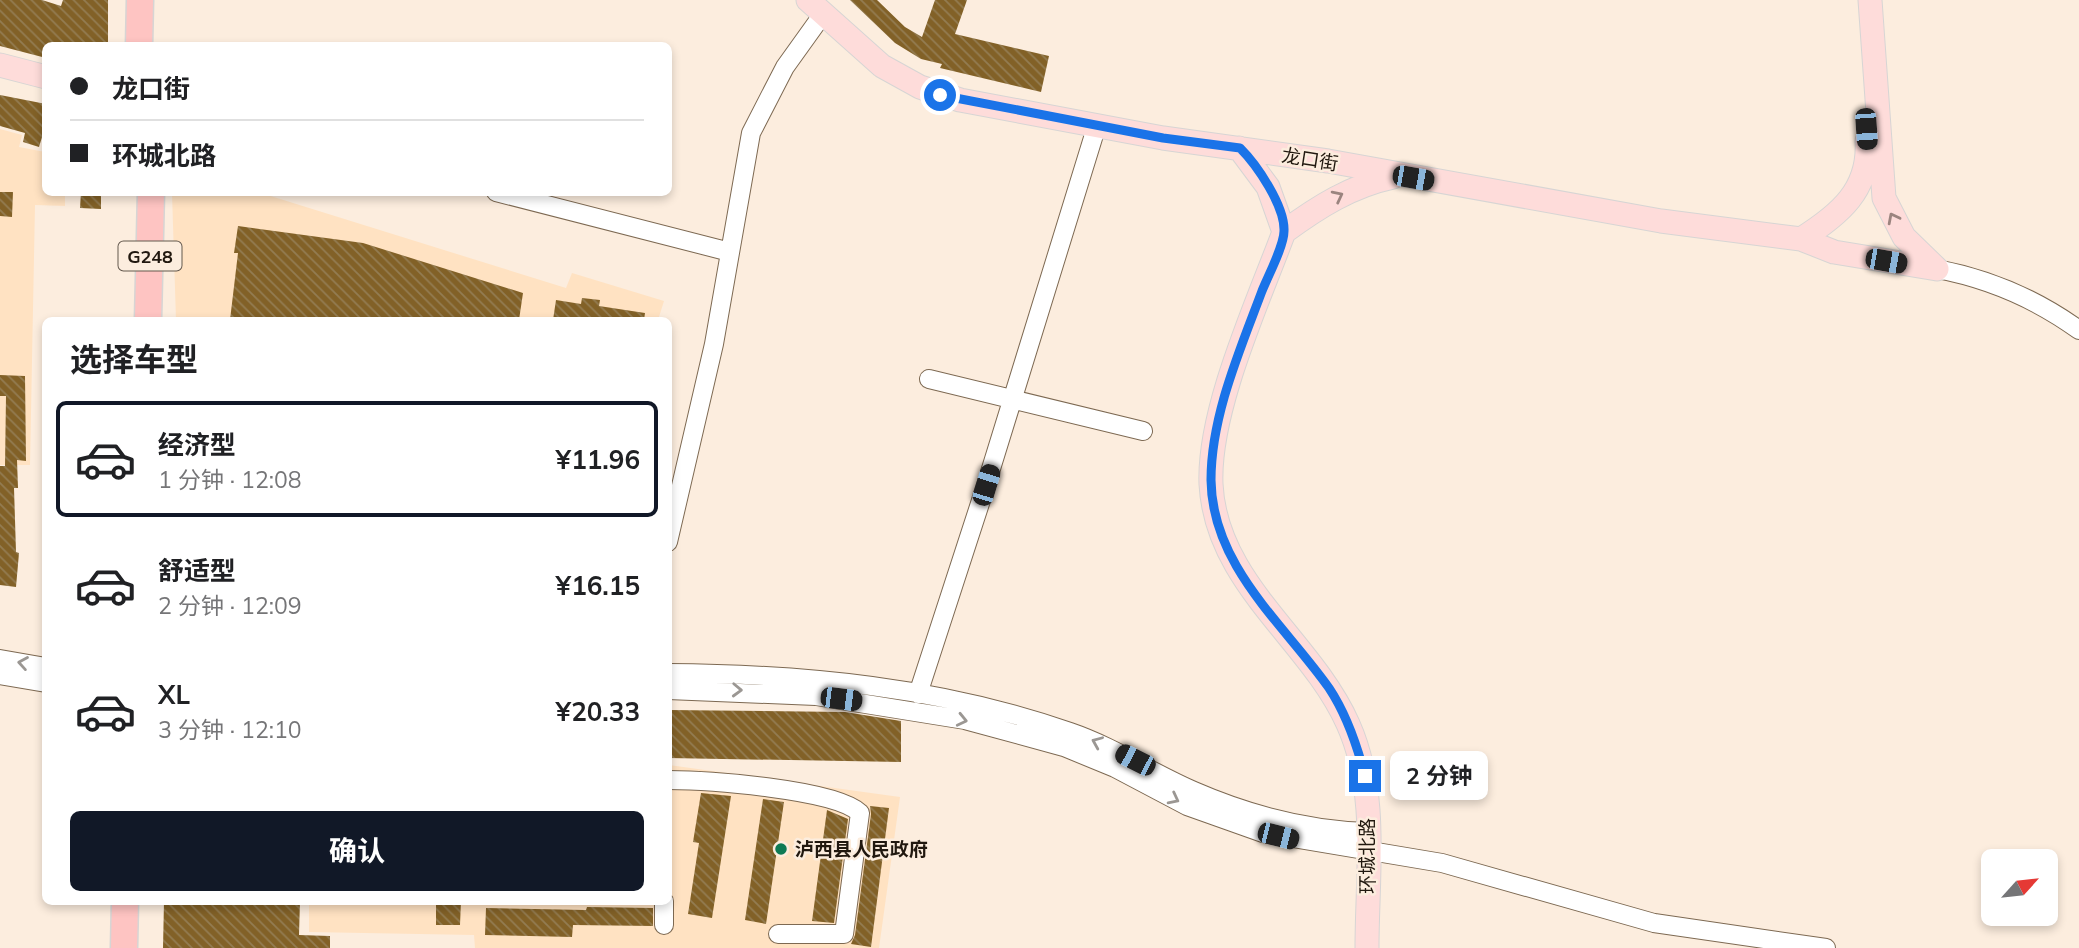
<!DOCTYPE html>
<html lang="zh">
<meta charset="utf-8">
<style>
:root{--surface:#fff;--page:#f6f6f6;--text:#202124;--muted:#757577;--line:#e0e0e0;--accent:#111827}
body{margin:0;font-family:Mulish,"Noto Sans SC",sans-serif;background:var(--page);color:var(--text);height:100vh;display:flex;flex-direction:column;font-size:26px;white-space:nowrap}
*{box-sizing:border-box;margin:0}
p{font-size:23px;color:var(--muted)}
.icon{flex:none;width:38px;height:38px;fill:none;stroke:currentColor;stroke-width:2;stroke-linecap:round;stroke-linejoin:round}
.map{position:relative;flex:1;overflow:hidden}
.panel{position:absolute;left:42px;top:317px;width:630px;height:588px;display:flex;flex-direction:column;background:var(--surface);border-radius:10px;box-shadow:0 4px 10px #0003}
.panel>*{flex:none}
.banner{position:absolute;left:42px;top:42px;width:630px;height:154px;border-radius:10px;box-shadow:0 4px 10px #0003;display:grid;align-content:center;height:154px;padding:0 28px;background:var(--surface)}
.needle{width:46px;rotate:63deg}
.controls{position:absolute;left:1981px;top:849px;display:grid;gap:14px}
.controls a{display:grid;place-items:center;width:77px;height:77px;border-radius:10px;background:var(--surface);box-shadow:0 4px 10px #0003;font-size:35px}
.end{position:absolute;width:32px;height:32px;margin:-16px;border:9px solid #1a73e8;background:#fff;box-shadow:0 0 0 4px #fff}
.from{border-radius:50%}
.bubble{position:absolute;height:49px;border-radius:10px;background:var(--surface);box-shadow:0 4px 10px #0003;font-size:23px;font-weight:700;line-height:49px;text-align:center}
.car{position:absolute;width:21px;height:42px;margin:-21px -10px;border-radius:9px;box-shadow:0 0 5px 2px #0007;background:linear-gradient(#222 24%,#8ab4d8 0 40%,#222 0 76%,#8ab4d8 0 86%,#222 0)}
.banner b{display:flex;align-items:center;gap:24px;height:66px;font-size:26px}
.banner b+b{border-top:2px solid var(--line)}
.banner i{width:18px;height:18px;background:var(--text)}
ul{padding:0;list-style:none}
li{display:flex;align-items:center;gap:21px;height:116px;margin:0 14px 10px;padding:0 14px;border:4px solid transparent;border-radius:10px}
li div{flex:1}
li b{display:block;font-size:26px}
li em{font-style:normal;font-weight:700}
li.on{border-color:var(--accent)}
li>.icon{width:63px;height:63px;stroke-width:1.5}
h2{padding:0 28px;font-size:32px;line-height:84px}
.action{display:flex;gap:14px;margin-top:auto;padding:14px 28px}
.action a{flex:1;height:80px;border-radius:10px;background:var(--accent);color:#fff;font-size:28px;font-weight:700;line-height:80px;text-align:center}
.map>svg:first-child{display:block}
.built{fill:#ffe2c2}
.building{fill:url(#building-back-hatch)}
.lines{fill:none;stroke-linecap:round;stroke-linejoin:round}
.minor-casing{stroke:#7d6952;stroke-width:20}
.major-casing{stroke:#d7d5d4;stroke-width:25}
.highway-casing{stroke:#d7d5d4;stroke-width:29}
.minor{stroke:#fff;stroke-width:18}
.major{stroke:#fedcda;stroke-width:23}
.highway{stroke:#fec4c2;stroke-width:26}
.oneway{stroke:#9b847f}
.oneway2{stroke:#9b9793}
.route{stroke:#1a73e8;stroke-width:9}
.poi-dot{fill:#0e7a54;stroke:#fcedde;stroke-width:2.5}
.labels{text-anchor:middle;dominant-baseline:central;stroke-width:5;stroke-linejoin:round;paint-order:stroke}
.shield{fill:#fcedde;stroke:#63584d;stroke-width:2}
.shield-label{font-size:18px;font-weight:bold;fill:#21180f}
.street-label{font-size:19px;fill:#21180f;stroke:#fcedde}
.poi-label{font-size:19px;font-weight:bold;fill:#21180f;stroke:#fcedde;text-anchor:start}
</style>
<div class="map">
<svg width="2079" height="948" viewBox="0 0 2079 948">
<defs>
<pattern id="building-back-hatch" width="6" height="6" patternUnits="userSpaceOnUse" patternTransform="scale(1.75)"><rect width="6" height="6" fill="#826127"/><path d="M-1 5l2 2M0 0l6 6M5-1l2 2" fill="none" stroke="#937c52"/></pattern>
</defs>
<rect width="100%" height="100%" fill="#fcedde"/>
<path class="built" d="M0,129L22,135L19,147L45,152L46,192L65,193V206L35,205L30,465H0Z
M172,193H261L566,288L572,273L664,301L658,320H176Z
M669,765L900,797L879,948H475L474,935L309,932V901H668Z"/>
<path class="building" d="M0,0H42L61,6L63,0H108V46H46V58L0,46Z
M850,0H877L905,27L922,37L935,0H967L955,34L1049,56L1041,92L940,68L942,64L921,59L895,43Z
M0,95L46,104V124L39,147L23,142L25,133L0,126Z
M0,192H13L12,217L0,216Z
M81,192H101V209L80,208Z
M238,226L363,243L523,293L519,320H361L340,317L339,320H230L238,253H234Z
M582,298L600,300L599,306L645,313L644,320H553L556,300L581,304Z
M0,375L25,376L26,461L17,460L18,488H14L16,552L19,553L16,587L0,585V466H5L6,396H0Z
M668,710L845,712L901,721V762L668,758Z
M701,793L731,796L712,918L688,914L699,843L693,842Z
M763,799L784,802L766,924L745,920Z
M870,806L889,808L871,947L851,944L855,935L871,814Z
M827,810L848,819L834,923L812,921Z
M164,901H300L299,935L330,936V948H163Z
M436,901H461L460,925H436Z
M587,907L653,908V926L573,925L572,937L485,935L486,908L586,910Z"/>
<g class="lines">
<g class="minor-casing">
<path id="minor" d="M496,192L730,252
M1937,269C1990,279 2036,299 2079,330
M929,379L1143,431
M668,542L714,344L751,133L785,67L823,14
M0,659L46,667
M668,673C804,674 941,687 1070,732C1114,747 1152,773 1194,791C1249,815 1308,830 1368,832
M0,675L46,683
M668,690L816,696L965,720L1064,747L1115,768L1187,806L1263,833L1442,863L1654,923L1826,948
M918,694L986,485L1097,125
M668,780C706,780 835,789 860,813L844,934H778
M664,901V925"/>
</g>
<g class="major-casing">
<path id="major" d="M808,0L882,66L920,87L960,100L1163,138L1328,161L1661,221L1801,239L1834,252L1937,269
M1870,0L1884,198L1904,237L1937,269
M0,65L46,77
M1239,148L1268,187L1284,232
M1284,232C1258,302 1208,410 1211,484C1216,584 1310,639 1348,724C1379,793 1367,874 1367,948
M1284,232C1318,207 1351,186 1393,177
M1801,239C1839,215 1870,190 1867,141"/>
</g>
<g class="highway-casing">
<path id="highway" d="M139,46L140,0
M148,320L151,192
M124,948L125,901"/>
</g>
<use href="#minor" class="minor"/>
<use href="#major" class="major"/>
<use href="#highway" class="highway"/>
</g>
<defs><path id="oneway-chevron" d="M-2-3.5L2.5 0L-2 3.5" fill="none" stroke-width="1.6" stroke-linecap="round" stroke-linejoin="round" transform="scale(1.75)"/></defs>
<g class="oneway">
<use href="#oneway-chevron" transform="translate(1338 196) rotate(-27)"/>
<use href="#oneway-chevron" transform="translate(1893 218) rotate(-117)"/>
</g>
<g class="oneway2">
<use href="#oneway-chevron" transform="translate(23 663) rotate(-170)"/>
<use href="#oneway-chevron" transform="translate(737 690) rotate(2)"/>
<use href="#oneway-chevron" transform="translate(962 720) rotate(13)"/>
<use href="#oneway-chevron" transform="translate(1097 742) rotate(-157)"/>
<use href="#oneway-chevron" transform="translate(1174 799) rotate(27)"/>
</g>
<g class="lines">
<path class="route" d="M940,95L1163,138L1240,148C1257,165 1285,206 1284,231C1284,246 1268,276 1262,291C1240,350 1211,416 1211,480C1212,566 1283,623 1329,688C1347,715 1357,745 1365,776"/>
</g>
<circle class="poi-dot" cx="781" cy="849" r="7"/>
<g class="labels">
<rect class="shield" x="118.5" y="241.5" width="63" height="29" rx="5"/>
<g class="shield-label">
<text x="150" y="256">G248</text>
</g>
<g class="street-label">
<text transform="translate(1310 159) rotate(9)">龙口街</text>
<text transform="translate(1367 856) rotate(-90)">环城北路</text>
</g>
<g class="poi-label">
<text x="795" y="849">泸西县人民政府</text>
</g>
</g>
</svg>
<div class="controls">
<a><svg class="needle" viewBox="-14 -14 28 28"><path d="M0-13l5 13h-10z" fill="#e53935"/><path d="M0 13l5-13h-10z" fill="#757577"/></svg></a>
</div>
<i class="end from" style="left:940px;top:95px"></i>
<i class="end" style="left:1365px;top:776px"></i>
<div class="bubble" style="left:1390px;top:751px;width:98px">2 分钟</div>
<i class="car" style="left:1866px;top:129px;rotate:176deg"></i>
<i class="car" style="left:1413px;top:178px;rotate:100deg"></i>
<i class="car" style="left:1886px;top:261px;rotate:100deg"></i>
<i class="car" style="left:986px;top:485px;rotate:17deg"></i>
<i class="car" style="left:841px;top:699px;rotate:97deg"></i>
<i class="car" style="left:1135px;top:760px;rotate:297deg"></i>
<i class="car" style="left:1278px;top:836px;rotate:104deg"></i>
<div class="banner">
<b><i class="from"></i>龙口街</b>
<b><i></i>环城北路</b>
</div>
<section class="panel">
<h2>选择车型</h2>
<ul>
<li class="on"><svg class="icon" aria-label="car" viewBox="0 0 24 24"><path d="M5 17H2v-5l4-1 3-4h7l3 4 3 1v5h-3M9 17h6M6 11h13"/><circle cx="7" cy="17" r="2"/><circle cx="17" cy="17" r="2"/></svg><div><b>经济型</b><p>1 分钟 · 12:08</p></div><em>¥11.96</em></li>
<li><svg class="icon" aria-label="car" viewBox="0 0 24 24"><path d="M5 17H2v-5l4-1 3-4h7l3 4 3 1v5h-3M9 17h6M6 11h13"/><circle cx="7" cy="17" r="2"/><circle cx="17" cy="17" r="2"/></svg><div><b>舒适型</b><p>2 分钟 · 12:09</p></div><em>¥16.15</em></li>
<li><svg class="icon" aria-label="car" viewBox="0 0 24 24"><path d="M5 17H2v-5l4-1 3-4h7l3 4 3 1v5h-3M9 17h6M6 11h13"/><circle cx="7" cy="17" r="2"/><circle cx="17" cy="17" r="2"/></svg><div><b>XL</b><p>3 分钟 · 12:10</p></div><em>¥20.33</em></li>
</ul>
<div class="action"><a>确认</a></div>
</section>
</div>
